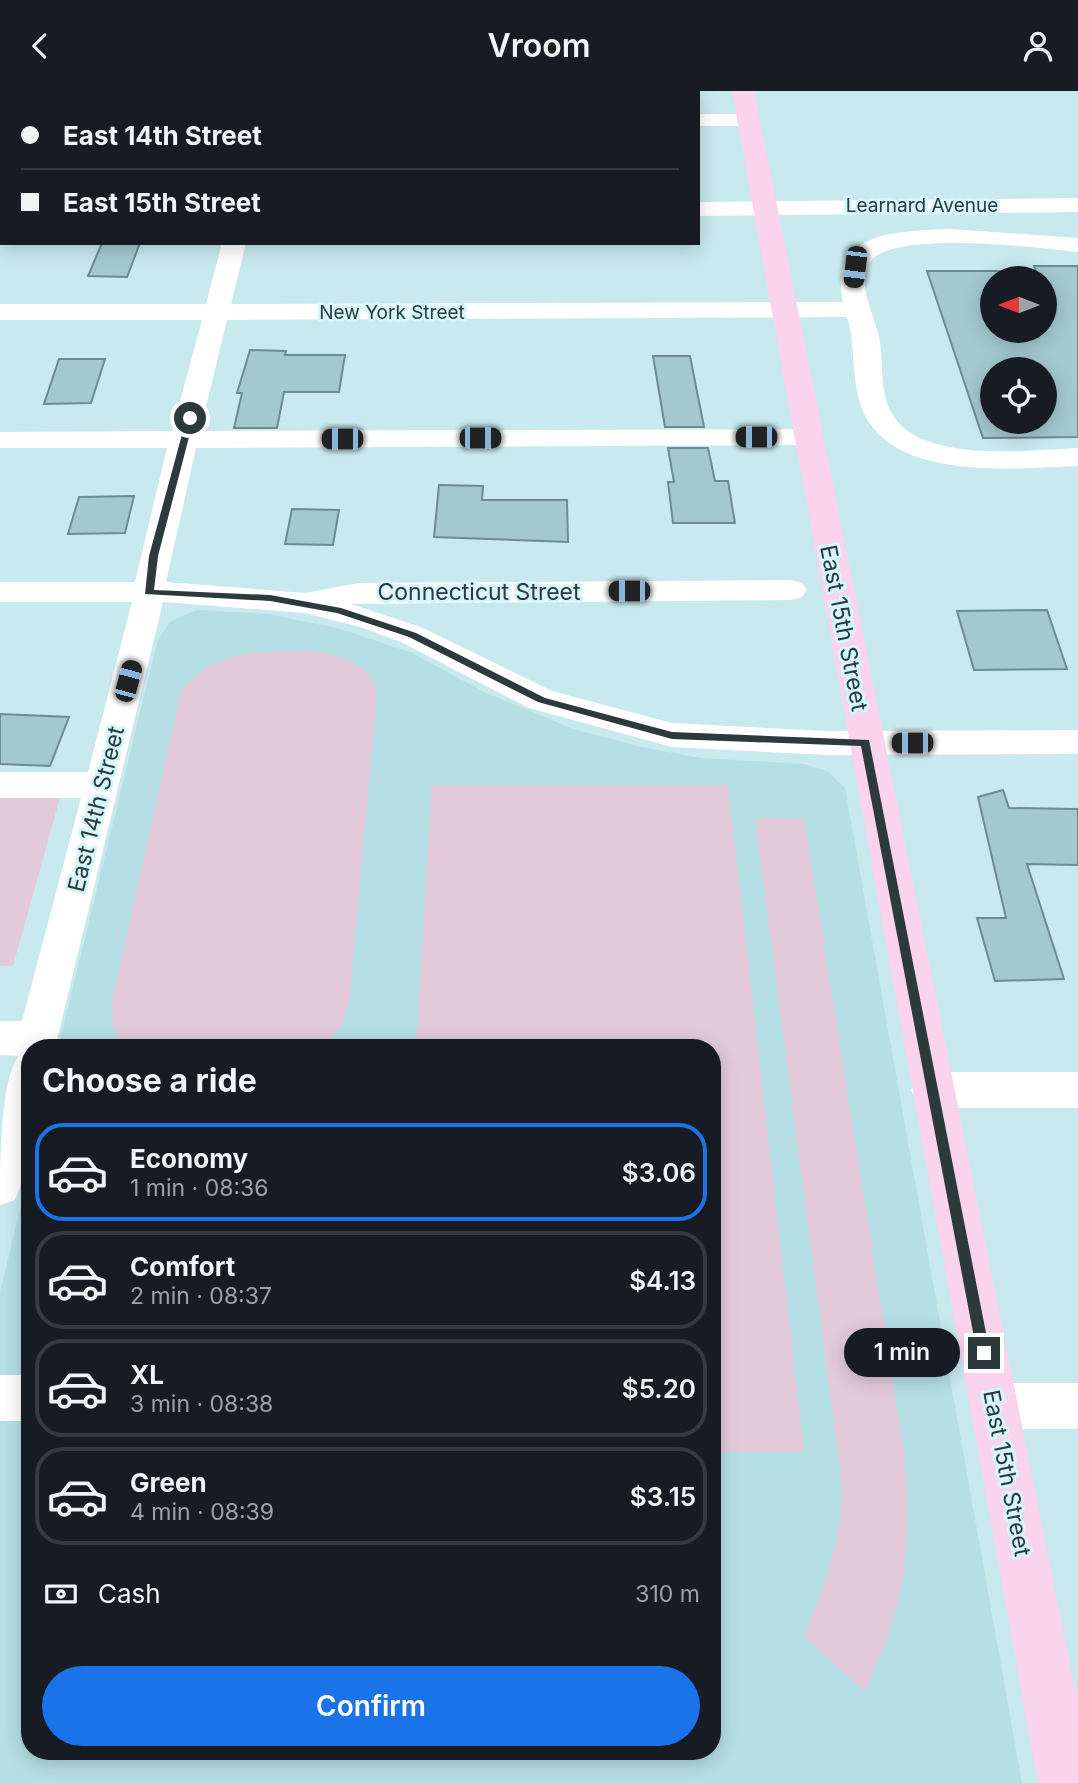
<!DOCTYPE html>
<meta charset="utf-8">
<style>
:root{--surface:#171b24;--page:#242831;--text:#f1f3f6;--muted:#9ea1a6;--line:#363941;--accent:#1a73e8}
body{margin:0;font-family:Inter,sans-serif;background:var(--page);color:var(--text);height:100vh;display:flex;flex-direction:column;font-size:26px;white-space:nowrap}
*{box-sizing:border-box;margin:0}
p{font-size:23px;color:var(--muted)}
.icon{flex:none;width:38px;height:38px;fill:none;stroke:currentColor;stroke-width:2;stroke-linecap:round;stroke-linejoin:round}
.map{position:relative;flex:1;overflow:hidden}
.drawer{position:absolute;left:21px;top:948px;width:700px;height:721px;display:flex;flex-direction:column;background:var(--surface);border-radius:28px;box-shadow:0 4px 18px #0003}
.drawer>*{flex:none}
.hud{position:absolute;left:0px;top:0px;width:700px;height:154px;box-shadow:0 4px 18px #0003;display:grid;align-content:center;height:154px;padding:0 21px;background:var(--surface)}
.needle{width:46px;rotate:270deg}
.fabs{position:absolute;left:980px;top:175px;display:grid;gap:14px}
.fabs a{display:grid;place-items:center;width:77px;height:77px;border-radius:50%;background:var(--surface);box-shadow:0 4px 18px #0003;font-size:35px}
.end{position:absolute;width:32px;height:32px;margin:-16px;border:9px solid #2d3a3c;background:#fff;box-shadow:0 0 0 4px #fff}
.from{border-radius:50%}
.bubble{position:absolute;height:49px;border-radius:24px;background:var(--surface);box-shadow:0 4px 18px #0003;font-size:23px;font-weight:600;line-height:49px;text-align:center}
.car{position:absolute;width:21px;height:42px;margin:-21px -10px;border-radius:9px;box-shadow:0 0 5px 2px #0007;background:linear-gradient(#222 24%,#8ab4d8 0 40%,#222 0 76%,#8ab4d8 0 86%,#222 0)}
.hud b{display:flex;align-items:center;gap:24px;height:66px;font-size:26px}
.hud b+b{border-top:2px solid var(--line)}
.hud i{width:18px;height:18px;background:var(--text)}
ul{padding:0;list-style:none}
li{display:flex;align-items:center;gap:21px;height:98px;margin:0 14px 10px;padding:0 7px;border:4px solid var(--line);border-radius:28px}
li div{flex:1}
li b{display:block;font-size:26px}
li em{font-style:normal;font-weight:600}
li.selected{border-color:var(--accent)}
li>.icon{width:63px;height:63px;stroke-width:1.5}
h2{padding:0 21px;font-size:32px;line-height:84px}
.pay{display:flex;align-items:center;gap:18px;height:77px;padding:0 21px;font-size:26px}
.pay p{margin-inline-start:auto}
.cta{display:flex;gap:14px;margin-top:auto;padding:14px 21px}
.cta a{flex:1;height:80px;border-radius:42px;background:var(--accent);color:#fff;font-size:28px;font-weight:600;line-height:80px;text-align:center}
header{display:flex;justify-content:space-between;align-items:center;height:91px;padding:0 21px;background:var(--surface);font-size:32px;font-weight:600}
.map>svg:first-child{display:block}
.built{fill:#b5dfe5}
.green{fill:#e3cada}
.building{fill:#a3c9cf;stroke:#6d8b90;stroke-width:2;fill-rule:evenodd}
.lines{fill:none;stroke-linecap:round;stroke-linejoin:round}
.minor{fill:#fff;fill-rule:evenodd}
.major{fill:#fad4ed;fill-rule:evenodd}
.route{fill:#2d3a3c}
.labels{text-anchor:middle;dominant-baseline:central;stroke-width:6;stroke-linejoin:round;paint-order:stroke}
.far-street-label{font-size:19px;fill:#2d3a3c;stroke:#d5f6fb}
.street-label{font-size:23px;fill:#2d3a3c;stroke:#d5f6fb}
</style>
<header><svg class="icon" aria-label="back" viewBox="0 0 24 24"><path d="M15 5l-7 7 7 7"/></svg>Vroom<svg class="icon" aria-label="person" viewBox="0 0 24 24"><circle cx="12" cy="8" r="4"/><path d="M4 21q1-7 8-7t8 7"/></svg></header>
<div class="map">
<svg width="1078" height="1692" viewBox="0 0 1078 1692">
<rect width="100%" height="100%" fill="#c8e9ee"/>
<path class="built" d="M196,519L268,523L341,538L412,562L482,600L573,638L641,656L701,667L804,673L827,680L845,697L1022,1692H0V1201L30,1077V1661H712V957H58L158,548L171,530Z"/>
<path class="green" d="M308,560C336,563 370,571 377,602L349,911L342,934L323,957H124L113,935L112,910L181,600C213,558 260,561 308,560Z
M432,694H728L804,1361H712V957H416Z
M0,703H61L13,875H0Z
M755,727H804L904,1360C913,1449 906,1519 864,1600L804,1545C825,1495 842,1449 842,1394Z"/>
<path class="building" d="M102,152H140L127,186L88,185Z
M1034,175H1078V346L983,347L927,180H1036ZM992,187H1045V240H992ZM992,278H1045V331H992Z
M250,259L286,260L285,264H345L339,301H284L277,337H234L242,302H237Z
M653,265H690L704,336H665Z
M59,268H105L91,312L44,313Z
M668,357H708L715,390H728L735,432H673L668,391H674Z
M439,394L483,395L482,409H567L568,451L434,446Z
M134,405L125,442L68,443L79,406Z
M292,418L339,419L333,454L285,453Z
M1047,519L1067,578L974,579L957,520Z
M0,623L69,626L50,675L0,673Z
M1003,699L1009,717L1078,718V774L1027,773L1064,888L995,890L977,827H1006L978,706Z"/>
<g class="lines">
<path class="minor" d="M264,0H286V2H264Z
M0,22H2V34H0Z
M698,23H748L759,29L748,35H698Z
M1078,107V121L698,125V111Z
M0,110H2V124H0Z
M951,138L1078,147V161C1042,157 884,137 868,174C858,198 874,223 879,246C884,269 879,296 890,319C916,374 1028,359 1078,357V375C1015,377 888,392 861,315C851,287 856,255 847,226L227,229L200,340L808,338L818,340L822,346L818,352L808,354L196,357L166,491L305,502L358,492L791,489L802,492L807,499L802,506L791,509L351,513L423,537L552,600L672,632L826,640L1078,639V663L826,664L672,656L529,617L401,551L360,536L305,522L163,511L55,957H30C30,1007 37,1062 15,1109L0,1114C0,1082 0,984 19,965L0,964V930H22L81,707H0V681H88L132,511H0V491H135L167,357H0V341L172,340L202,229H0V213H206L222,152H246L231,213L843,211C827,139 900,140 951,138Z
M932,981H1078V1017H932L917,1011L911,999L917,987Z
M0,1284H30V1330H0Z
M994,1292H1078V1338H994L977,1332L970,1315L977,1298Z"/>
<path class="major" d="M732,0H754L1078,1613V1692H1038Z"/>
</g>
<path class="route" d="M187,325L194,327L158,465L154,499L270,504L341,517L416,542L545,607L672,641L869,649L990,1262L988,1267L984,1269L977,1262L861,655L672,648L538,611L409,546L337,522L270,510L145,503L149,465Z"/>
<g class="labels">
<g class="far-street-label">
<text x="922" y="114">Learnard Avenue</text>
<text x="392" y="221">New York Street</text>
</g>
<g class="street-label">
<text x="479" y="501">Connecticut Street</text>
<text transform="translate(844 537) rotate(79)">East 15th Street</text>
<text transform="translate(96 718) rotate(-76)">East 14th Street</text>
<text transform="translate(1007 1382) rotate(79)">East 15th Street</text>
</g>
</g>
</svg>
<div class="fabs">
<a><svg class="needle" viewBox="-14 -14 28 28"><path d="M0-13l5 13h-10z" fill="#e53935"/><path d="M0 13l5-13h-10z" fill="#9ea1a6"/></svg></a>
<a><svg class="icon" aria-label="locate" viewBox="0 0 24 24"><circle cx="12" cy="12" r="6"/><path d="M12 2v4M12 18v4M2 12h4M18 12h4"/></svg></a>
</div>
<i class="end from" style="left:190px;top:327px"></i>
<i class="end" style="left:984px;top:1262px"></i>
<div class="bubble" style="left:844px;top:1237px;width:116px">1 min</div>
<i class="car" style="left:855px;top:176px;rotate:187deg"></i>
<i class="car" style="left:756px;top:346px;rotate:270deg"></i>
<i class="car" style="left:480px;top:347px;rotate:90deg"></i>
<i class="car" style="left:342px;top:348px;rotate:270deg"></i>
<i class="car" style="left:629px;top:500px;rotate:270deg"></i>
<i class="car" style="left:128px;top:590px;rotate:15deg"></i>
<i class="car" style="left:912px;top:652px;rotate:270deg"></i>
<div class="hud">
<b><i class="from"></i>East 14th Street</b>
<b><i></i>East 15th Street</b>
</div>
<section class="drawer">
<h2>Choose a ride</h2>
<ul>
<li class="selected"><svg class="icon" aria-label="car" viewBox="0 0 24 24"><path d="M5 17H2v-5l4-1 3-4h7l3 4 3 1v5h-3M9 17h6M6 11h13"/><circle cx="7" cy="17" r="2"/><circle cx="17" cy="17" r="2"/></svg><div><b>Economy</b><p>1 min · 08:36</p></div><em>$3.06</em></li>
<li><svg class="icon" aria-label="car" viewBox="0 0 24 24"><path d="M5 17H2v-5l4-1 3-4h7l3 4 3 1v5h-3M9 17h6M6 11h13"/><circle cx="7" cy="17" r="2"/><circle cx="17" cy="17" r="2"/></svg><div><b>Comfort</b><p>2 min · 08:37</p></div><em>$4.13</em></li>
<li><svg class="icon" aria-label="car" viewBox="0 0 24 24"><path d="M5 17H2v-5l4-1 3-4h7l3 4 3 1v5h-3M9 17h6M6 11h13"/><circle cx="7" cy="17" r="2"/><circle cx="17" cy="17" r="2"/></svg><div><b>XL</b><p>3 min · 08:38</p></div><em>$5.20</em></li>
<li><svg class="icon" aria-label="car" viewBox="0 0 24 24"><path d="M5 17H2v-5l4-1 3-4h7l3 4 3 1v5h-3M9 17h6M6 11h13"/><circle cx="7" cy="17" r="2"/><circle cx="17" cy="17" r="2"/></svg><div><b>Green</b><p>4 min · 08:39</p></div><em>$3.15</em></li>
</ul>
<div class="pay"><svg class="icon" aria-label="cash" viewBox="0 0 24 24"><path d="M3 7h18v10H3z"/><circle cx="12" cy="12" r="2"/></svg>Cash<p>310 m</p></div>
<div class="cta"><a>Confirm</a></div>
</section>
</div>
